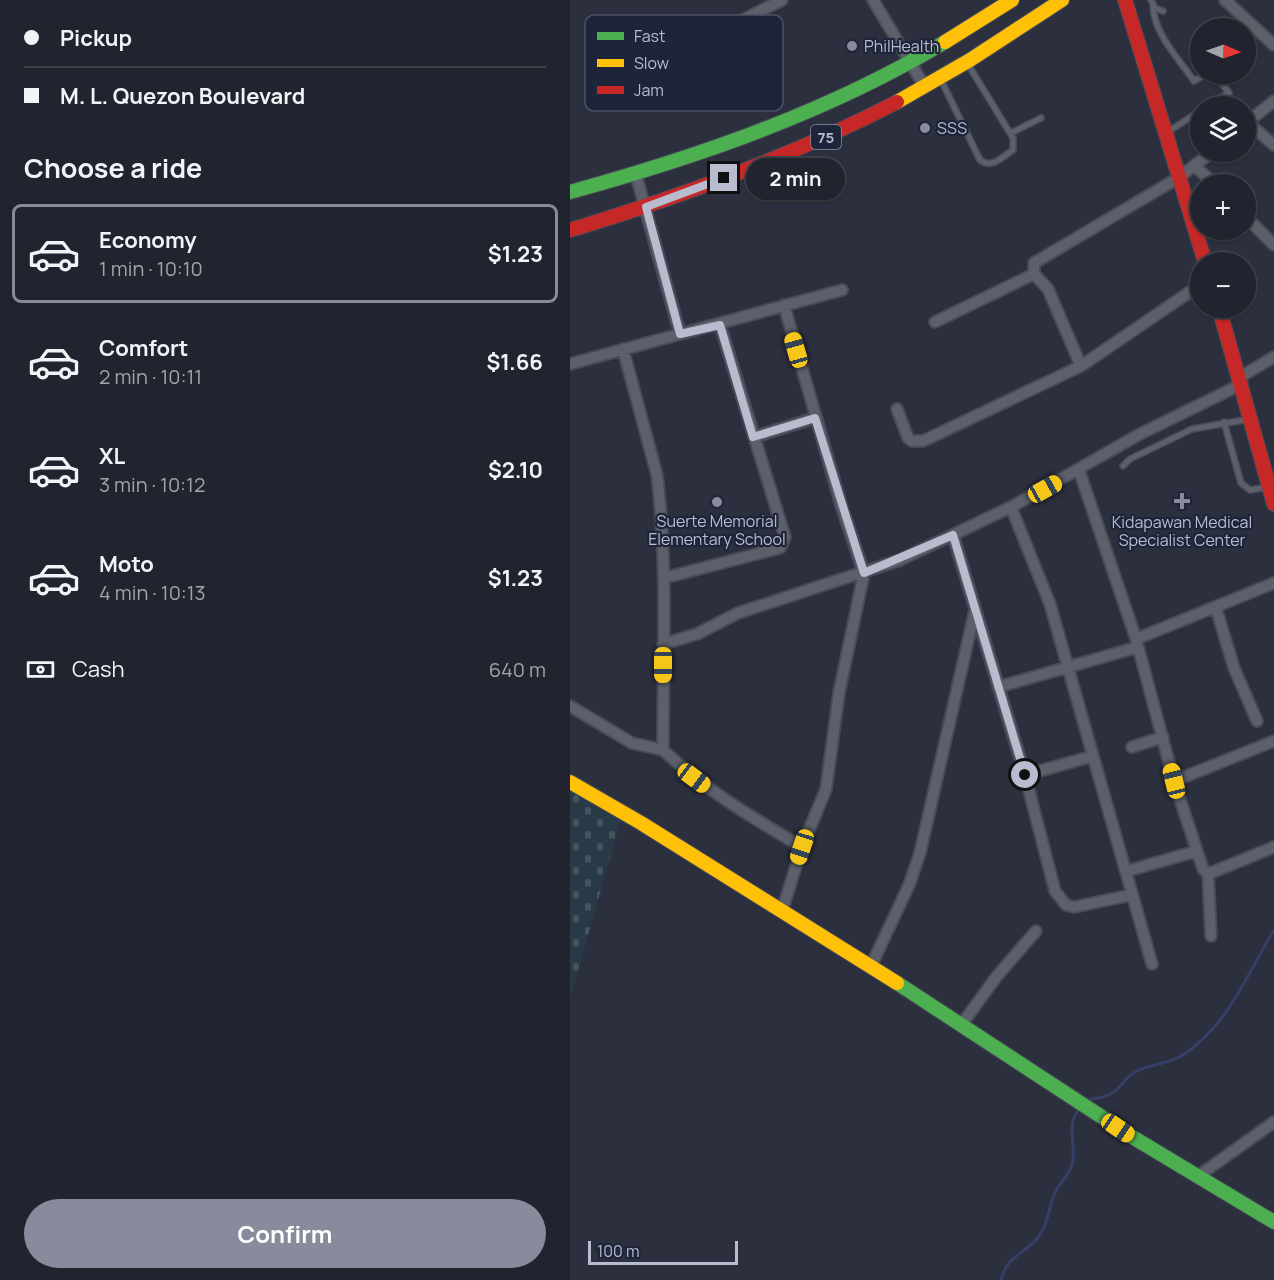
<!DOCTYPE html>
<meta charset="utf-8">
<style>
:root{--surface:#21242e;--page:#2d303a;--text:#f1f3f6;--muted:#a2a4aa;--line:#3e414a;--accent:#878b9c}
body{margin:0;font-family:Manrope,sans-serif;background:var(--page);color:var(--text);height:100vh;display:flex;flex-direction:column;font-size:22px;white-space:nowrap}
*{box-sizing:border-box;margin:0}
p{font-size:20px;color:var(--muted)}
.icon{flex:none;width:33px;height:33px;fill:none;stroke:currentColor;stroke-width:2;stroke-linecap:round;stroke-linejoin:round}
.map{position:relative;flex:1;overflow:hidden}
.sheet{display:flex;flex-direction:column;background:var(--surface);width:570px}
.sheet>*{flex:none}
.guide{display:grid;align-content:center;height:132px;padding:0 24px;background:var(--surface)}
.needle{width:39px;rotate:92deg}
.fabs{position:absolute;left:620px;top:18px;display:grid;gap:12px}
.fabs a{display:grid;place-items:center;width:66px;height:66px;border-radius:50%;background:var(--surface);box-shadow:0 2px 4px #0004,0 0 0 2px var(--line);font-size:30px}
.scale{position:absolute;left:18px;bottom:15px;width:150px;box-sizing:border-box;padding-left:6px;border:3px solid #b8bcce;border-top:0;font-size:16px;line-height:21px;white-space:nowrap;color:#b8bcce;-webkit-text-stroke:4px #1e243a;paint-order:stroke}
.end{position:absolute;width:27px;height:27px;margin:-14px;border:8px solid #b8bcce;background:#111;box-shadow:0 0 0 3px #111}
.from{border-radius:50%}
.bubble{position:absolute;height:42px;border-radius:21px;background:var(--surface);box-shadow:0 2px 4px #0004,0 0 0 2px var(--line);font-size:20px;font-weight:700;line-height:42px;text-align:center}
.car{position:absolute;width:18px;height:36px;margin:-18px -9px;border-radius:8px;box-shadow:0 0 4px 2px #0007;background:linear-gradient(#f5c518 24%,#345 0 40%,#f5c518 0 76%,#345 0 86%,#f5c518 0)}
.guide b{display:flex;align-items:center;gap:21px;height:57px;font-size:22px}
.guide b+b{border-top:2px solid var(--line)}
.guide i{width:15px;height:15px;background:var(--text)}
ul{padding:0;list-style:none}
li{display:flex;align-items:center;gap:18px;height:99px;margin:0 12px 9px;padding:0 12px;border:3px solid transparent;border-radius:9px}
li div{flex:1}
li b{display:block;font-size:22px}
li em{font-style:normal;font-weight:700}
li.selected{border-color:var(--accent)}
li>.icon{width:54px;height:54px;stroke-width:1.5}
h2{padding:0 24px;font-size:27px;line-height:72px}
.pay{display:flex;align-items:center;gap:15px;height:66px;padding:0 24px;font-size:22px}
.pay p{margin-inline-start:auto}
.button{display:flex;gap:12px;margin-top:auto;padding:12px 24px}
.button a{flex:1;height:69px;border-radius:36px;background:var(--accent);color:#fff;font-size:24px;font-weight:700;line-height:69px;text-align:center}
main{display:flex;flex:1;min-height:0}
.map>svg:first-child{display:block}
.cemetery{fill:url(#cemetery-stones)}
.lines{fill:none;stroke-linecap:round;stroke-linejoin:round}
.stream{stroke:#353f67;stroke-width:3}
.lane-casing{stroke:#484b55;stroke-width:8}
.street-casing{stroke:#484b55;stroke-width:14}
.fast-casing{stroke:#484b55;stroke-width:16}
.slow-casing{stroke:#484b55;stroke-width:16}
.jam-casing{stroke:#484b55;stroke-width:16}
.lane{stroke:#5d606b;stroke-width:5}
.street{stroke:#5d606b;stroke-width:10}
.fast{stroke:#4caf50;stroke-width:14}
.slow{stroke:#ffc107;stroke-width:14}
.jam{stroke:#c62828;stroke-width:14}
.route{stroke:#b8bcce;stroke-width:8}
.poi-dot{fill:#878b9c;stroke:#1e243a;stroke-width:2}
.labels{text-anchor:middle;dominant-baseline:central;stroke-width:4.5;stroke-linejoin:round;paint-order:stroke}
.shield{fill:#1e243a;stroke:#8a8ea2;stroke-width:1.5}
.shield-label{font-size:15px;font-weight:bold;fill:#b8bcce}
.poi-label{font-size:16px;fill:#b8bcce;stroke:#1e243a;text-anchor:start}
.key{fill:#1e243a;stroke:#4c5266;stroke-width:1.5}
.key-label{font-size:16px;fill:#b8bcce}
</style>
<main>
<section class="sheet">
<div class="guide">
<b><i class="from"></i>Pickup</b>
<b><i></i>M. L. Quezon Boulevard</b>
</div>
<h2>Choose a ride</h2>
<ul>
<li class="selected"><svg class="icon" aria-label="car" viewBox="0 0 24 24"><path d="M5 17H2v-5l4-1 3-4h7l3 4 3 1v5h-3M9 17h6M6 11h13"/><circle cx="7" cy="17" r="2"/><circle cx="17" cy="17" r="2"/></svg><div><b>Economy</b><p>1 min · 10:10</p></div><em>$1.23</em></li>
<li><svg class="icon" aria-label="car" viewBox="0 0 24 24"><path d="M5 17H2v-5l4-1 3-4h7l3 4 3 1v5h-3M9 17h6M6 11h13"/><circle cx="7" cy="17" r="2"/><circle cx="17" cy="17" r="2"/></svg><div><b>Comfort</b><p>2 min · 10:11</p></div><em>$1.66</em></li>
<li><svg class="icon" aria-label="car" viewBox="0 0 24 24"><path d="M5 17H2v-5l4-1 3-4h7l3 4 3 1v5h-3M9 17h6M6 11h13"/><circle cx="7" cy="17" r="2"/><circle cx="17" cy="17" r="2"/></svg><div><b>XL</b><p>3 min · 10:12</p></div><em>$2.10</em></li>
<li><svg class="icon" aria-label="car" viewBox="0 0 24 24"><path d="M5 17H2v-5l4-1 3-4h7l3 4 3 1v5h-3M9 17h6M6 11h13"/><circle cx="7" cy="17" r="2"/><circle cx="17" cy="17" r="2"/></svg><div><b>Moto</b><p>4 min · 10:13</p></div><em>$1.23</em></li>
</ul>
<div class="pay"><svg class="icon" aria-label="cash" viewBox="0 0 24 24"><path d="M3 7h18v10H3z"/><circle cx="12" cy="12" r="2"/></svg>Cash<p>640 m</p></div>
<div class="button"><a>Confirm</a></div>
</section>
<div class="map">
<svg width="704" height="1280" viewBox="0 0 704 1280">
<defs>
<pattern id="cemetery-stones" width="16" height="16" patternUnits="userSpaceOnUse" patternTransform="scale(1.5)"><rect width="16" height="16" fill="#283a45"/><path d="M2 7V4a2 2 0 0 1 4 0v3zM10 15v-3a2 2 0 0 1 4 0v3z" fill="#45555f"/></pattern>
</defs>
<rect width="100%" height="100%" fill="#2c303e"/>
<path class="cemetery" d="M0,789L51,819L0,999Z"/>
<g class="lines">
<path class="stream" d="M517,1100C527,1098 540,1097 547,1089C556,1081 555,1077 567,1071C581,1064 598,1064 611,1056C656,1029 678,973 704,930
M431,1280C438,1253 455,1255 469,1236C479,1223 478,1207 485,1193C488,1185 496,1178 500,1170C510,1149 493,1127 510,1108"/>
<g class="lane-casing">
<path id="lane" d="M581,0L585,8L593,11
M583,6C584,34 609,59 624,81L636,74
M372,82L410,160C422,169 432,157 443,150V138L399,66
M638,106L659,93L645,74
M441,133L471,118
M596,133L630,111
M654,422L671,483L680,490L699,487
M553,466L560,459L622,429L680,419"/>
</g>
<g class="street-casing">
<path id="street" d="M303,0L355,87
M655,0L704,45
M165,24L212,0
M677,122L704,145
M675,124L704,101
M625,166L644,184
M66,175L110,334
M675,216L704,245
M365,322L464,274
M53,349L87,475C98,566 93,658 93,750C137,791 181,817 232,847
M0,364L272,290
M511,366L478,289L464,274V263L608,178L642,152
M670,377L704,357
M327,409L338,438L342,441H353L511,366L630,285
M184,437L245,418
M509,470L566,639L604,781L627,851L633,869L638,874L641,936
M383,535L455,775L485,891L496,905L504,907L561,895
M94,578L210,548L215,537L150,325
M646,608L664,668L687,721
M566,639L704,583
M93,644L127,634L168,613L330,560L441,507
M428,687L568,647
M0,706L62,743L93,750
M562,747L593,737
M455,775L523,756
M604,781L704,741
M557,871L627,851
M638,874L704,847
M212,911L232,847L256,789L269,693L294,573L272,508L214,305
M582,964L480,604L441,507L570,434L672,384
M301,966L339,885L350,853L405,610
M392,1024L427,976L466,931
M627,1177L704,1122"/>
</g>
<g class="fast-casing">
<path id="fast" d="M0,192C130,156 258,112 375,42
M327,983L564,1138L704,1222"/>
</g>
<g class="slow-casing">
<path id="slow" d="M375,42L442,0
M327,102L400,60L492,0
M0,782L71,823L327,983"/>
</g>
<g class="jam-casing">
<path id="jam" d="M555,0L635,262
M0,230C113,196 223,156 327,102
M649,308L704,504"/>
</g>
<use href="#lane" class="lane"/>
<use href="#street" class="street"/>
<use href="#fast" class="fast"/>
<use href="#slow" class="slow"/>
<use href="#jam" class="jam"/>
</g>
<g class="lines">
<path class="route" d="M154,178L76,207L110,334L150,325L183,437L245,418L294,573L383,535L455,775"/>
</g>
<g class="poi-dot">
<circle cx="282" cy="46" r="6"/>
<circle cx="355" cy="128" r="6"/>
<path d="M609 492h6v6h6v6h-6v6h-6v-6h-6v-6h6z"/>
<circle cx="147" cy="502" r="6"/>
</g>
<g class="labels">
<rect class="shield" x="241" y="125" width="30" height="24" rx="4.5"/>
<g class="shield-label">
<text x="256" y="137">75</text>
</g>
<g class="poi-label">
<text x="294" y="46">PhilHealth</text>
<text x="367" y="128">SSS</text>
<text x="147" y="521" text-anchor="middle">Suerte Memorial<tspan x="147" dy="18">Elementary School</tspan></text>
<text x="612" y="522" text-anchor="middle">Kidapawan Medical<tspan x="612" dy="18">Specialist Center</tspan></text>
</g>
</g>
<rect x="15" y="15" width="198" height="96" rx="9" class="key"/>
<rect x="27" y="32" width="27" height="8" fill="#4caf50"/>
<rect x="27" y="59" width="27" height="8" fill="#ffc107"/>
<rect x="27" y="86" width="27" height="8" fill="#c62828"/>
<g class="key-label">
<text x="64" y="42">Fast</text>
<text x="64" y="69">Slow</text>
<text x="64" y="96">Jam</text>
</g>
</svg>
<div class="fabs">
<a><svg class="needle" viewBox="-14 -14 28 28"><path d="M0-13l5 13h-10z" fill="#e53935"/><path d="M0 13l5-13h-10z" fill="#a2a4aa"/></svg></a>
<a><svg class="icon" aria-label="layers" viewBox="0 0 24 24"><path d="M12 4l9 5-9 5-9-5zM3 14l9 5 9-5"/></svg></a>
<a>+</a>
<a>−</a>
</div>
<div class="scale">100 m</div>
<i class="end from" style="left:455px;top:775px"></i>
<i class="end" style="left:154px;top:178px"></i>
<div class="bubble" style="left:176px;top:158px;width:99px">2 min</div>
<i class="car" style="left:226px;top:350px;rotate:344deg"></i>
<i class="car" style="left:475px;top:489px;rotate:61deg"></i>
<i class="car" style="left:93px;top:665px;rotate:180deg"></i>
<i class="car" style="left:124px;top:778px;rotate:127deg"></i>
<i class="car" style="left:604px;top:781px;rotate:346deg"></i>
<i class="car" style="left:232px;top:847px;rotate:198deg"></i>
<i class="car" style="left:548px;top:1128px;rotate:124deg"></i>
</div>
</main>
